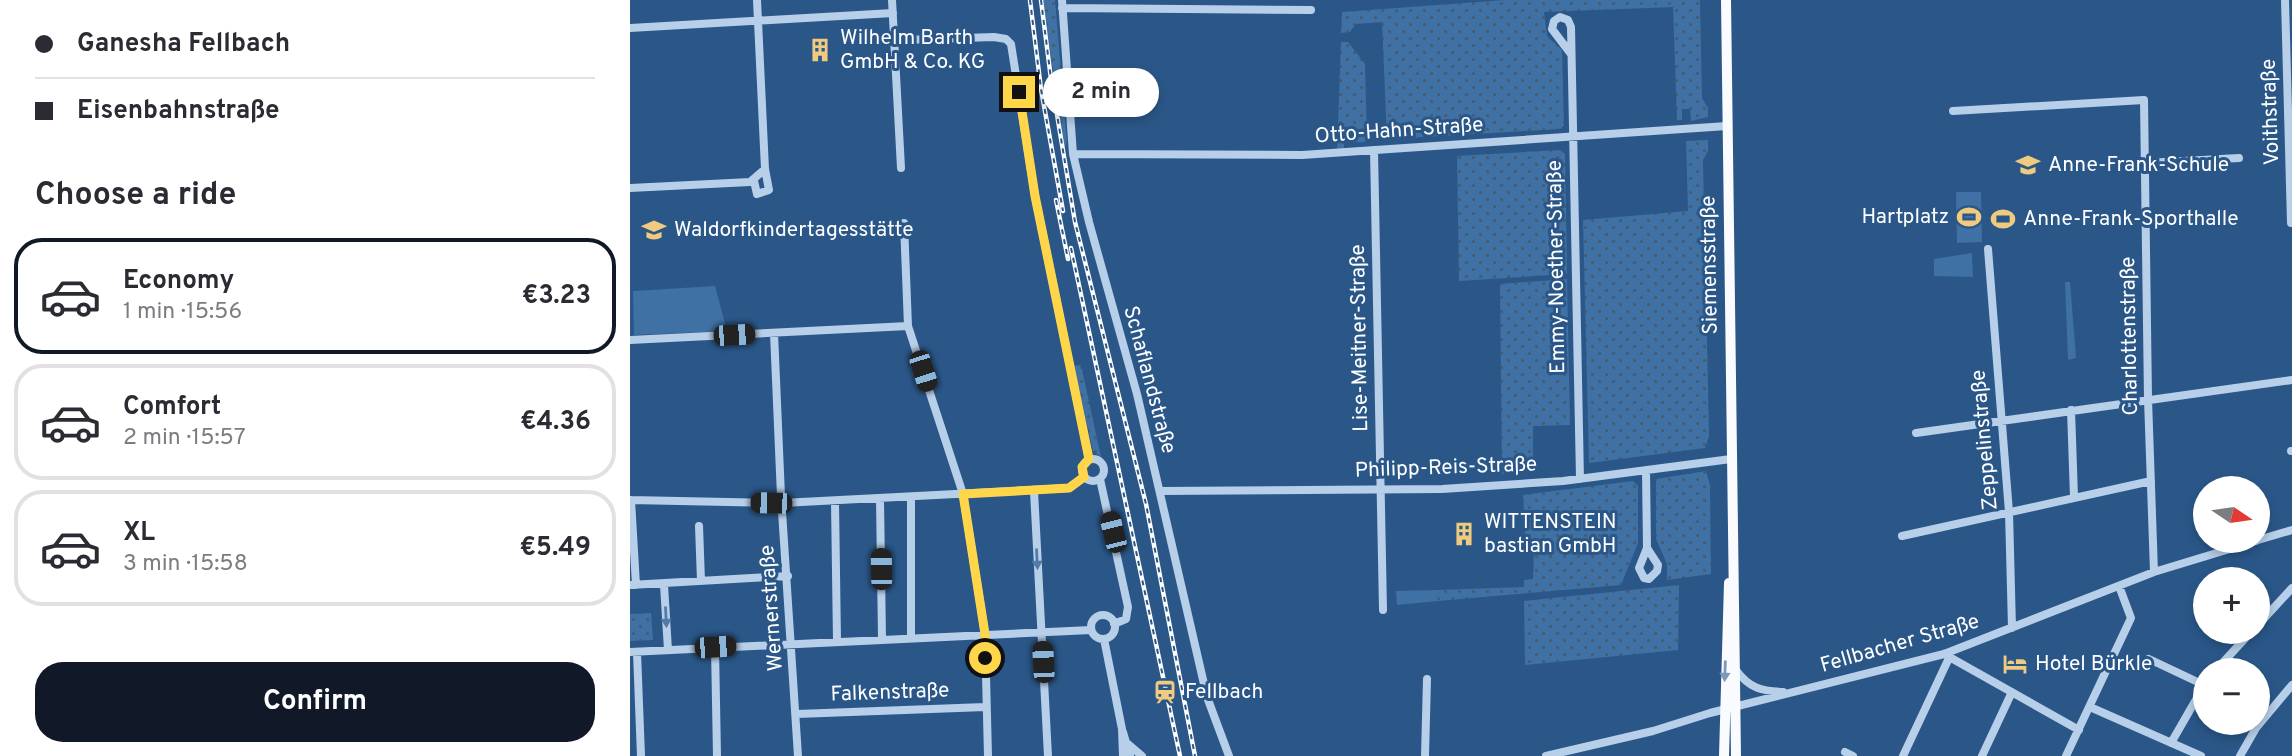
<!DOCTYPE html>
<meta charset="utf-8">
<style>
:root{--surface:#fff;--page:#f7f7f7;--text:#2b2b33;--muted:#7c7c81;--line:#e1e1e2;--accent:#111827}
body{margin:0;font-family:Overpass,sans-serif;background:var(--page);color:var(--text);height:100vh;display:flex;flex-direction:column;font-size:26px;white-space:nowrap}
*{box-sizing:border-box;margin:0}
p{font-size:23px;color:var(--muted)}
.icon{flex:none;width:38px;height:38px;fill:none;stroke:currentColor;stroke-width:2;stroke-linecap:round;stroke-linejoin:round}
.map{position:relative;flex:1;overflow:hidden}
.side{display:flex;flex-direction:column;background:var(--surface);width:630px}
.side>*{flex:none}
.hud{display:grid;align-content:center;height:154px;padding:0 35px;background:var(--surface)}
.needle{width:46px;rotate:103deg}
.tools{position:absolute;left:1563px;top:476px;display:grid;gap:14px}
.tools a{display:grid;place-items:center;width:77px;height:77px;border-radius:50%;background:var(--surface);box-shadow:0 4px 10px #0003;font-size:35px}
.end{position:absolute;width:32px;height:32px;margin:-16px;border:9px solid #ffd54a;background:#111;box-shadow:0 0 0 4px #111}
.from{border-radius:50%}
.bubble{position:absolute;height:49px;border-radius:24px;background:var(--surface);box-shadow:0 4px 10px #0003;font-size:23px;font-weight:700;line-height:49px;text-align:center}
.car{position:absolute;width:21px;height:42px;margin:-21px -10px;border-radius:9px;box-shadow:0 0 5px 2px #0007;background:linear-gradient(#222 24%,#8ab4d8 0 40%,#222 0 76%,#8ab4d8 0 86%,#222 0)}
.hud b{display:flex;align-items:center;gap:24px;height:66px;font-size:26px}
.hud b+b{border-top:2px solid var(--line)}
.hud i{width:18px;height:18px;background:var(--text)}
ul{padding:0;list-style:none}
li{display:flex;align-items:center;gap:21px;height:116px;margin:0 14px 10px;padding:0 21px;border:4px solid var(--line);border-radius:28px}
li div{flex:1}
li b{display:block;font-size:26px}
li em{font-style:normal;font-weight:700}
li.selected{border-color:var(--accent)}
li>.icon{width:63px;height:63px;stroke-width:1.5}
h2{padding:0 35px;font-size:32px;line-height:84px}
.cta{display:flex;gap:14px;margin-top:auto;padding:14px 35px}
.cta a{flex:1;height:80px;border-radius:28px;background:var(--accent);color:#fff;font-size:28px;font-weight:700;line-height:80px;text-align:center}
main{display:flex;flex:1;min-height:0}
.map>svg:first-child{display:block}
.grass{fill:url(#grass-dots)}
.green{fill:#3f71a4}
.lines{fill:none;stroke-linecap:round;stroke-linejoin:round}
.minor{stroke:#b7cfe8;stroke-width:8}
.major{stroke:#f9fbfe;stroke-width:10}
.rail-casing{stroke:#fff;stroke-width:4.5}
.rail{stroke:#2a5788;stroke-width:2;stroke-dasharray:5;stroke-linecap:butt}
.oneway{fill:#547ba5}
.oneway2{fill:#7d99b7}
.route{stroke:#ffd54a;stroke-width:9}
.labels{text-anchor:middle;dominant-baseline:central;stroke-width:6;stroke-linejoin:round;paint-order:stroke}
.poi-label{font-size:21px;fill:#fff;stroke:#2a5788;text-anchor:start}
.street-label{font-size:21px;fill:#fff;stroke:#2a5788}
</style>
<main>
<section class="side">
<div class="hud">
<b><i class="from"></i>Ganesha Fellbach</b>
<b><i></i>Eisenbahnstraße</b>
</div>
<h2>Choose a ride</h2>
<ul>
<li class="selected"><svg class="icon" aria-label="car" viewBox="0 0 24 24"><path d="M5 17H2v-5l4-1 3-4h7l3 4 3 1v5h-3M9 17h6M6 11h13"/><circle cx="7" cy="17" r="2"/><circle cx="17" cy="17" r="2"/></svg><div><b>Economy</b><p>1 min · 15:56</p></div><em>€3.23</em></li>
<li><svg class="icon" aria-label="car" viewBox="0 0 24 24"><path d="M5 17H2v-5l4-1 3-4h7l3 4 3 1v5h-3M9 17h6M6 11h13"/><circle cx="7" cy="17" r="2"/><circle cx="17" cy="17" r="2"/></svg><div><b>Comfort</b><p>2 min · 15:57</p></div><em>€4.36</em></li>
<li><svg class="icon" aria-label="car" viewBox="0 0 24 24"><path d="M5 17H2v-5l4-1 3-4h7l3 4 3 1v5h-3M9 17h6M6 11h13"/><circle cx="7" cy="17" r="2"/><circle cx="17" cy="17" r="2"/></svg><div><b>XL</b><p>3 min · 15:58</p></div><em>€5.49</em></li>
</ul>
<div class="cta"><a>Confirm</a></div>
</section>
<div class="map">
<svg width="1662" height="756" viewBox="0 0 1662 756">
<defs>
<pattern id="grass-dots" width="8" height="8" patternUnits="userSpaceOnUse" patternTransform="scale(1.75)"><rect width="8" height="8" fill="#3f71a4"/><path d="M2 2h.1M6 6h.1" fill="none" stroke="#475b6f" stroke-width="1.8" stroke-linecap="round"/></pattern>
</defs>
<rect width="100%" height="100%" fill="#2a5788"/>
<path class="grass" d="M413,0H425L437,143L434,148Z
M875,0H1070L1072,98L1078,108V117L1061,121L1060,109H1052V120H1047L1043,7L914,12L917,36L932,50L934,126L930,129L757,139L752,22L726,24L720,32L711,33L712,12Z
M711,42H718L735,64L737,139L734,142L714,143V150L707,151Z
M1078,140V151L1073,160L1079,436L1075,448L959,463L953,220L1058,211L1056,141Z
M930,150L935,154L937,274L829,281L827,156Z
M937,279L940,425L903,426V471L872,474L870,284Z
M451,365L471,457L463,451L444,366Z
M1076,471L1080,485L1081,574L1037,580V564L1026,539V479Z
M1003,481L1008,486V543L991,585L808,601L807,590L894,587V580L903,579L904,549H896L893,495Z
M1049,585L1048,650L895,665L894,601Z
M21,613L23,640L0,641V614Z"/>
<path class="green" d="M1326,192H1351L1352,242L1327,243Z
M1342,253L1343,277L1304,276V259Z
M1435,282H1440L1446,358L1438,360Z
M85,286L97,331L4,335L3,291Z
M807,590L808,601L767,605L766,591Z"/>
<g class="lines">
<path class="minor" d="M262,0L271,168
M432,0L443,154L459,222L507,394L577,697L599,756
M1655,0L1661,223
M432,8L681,10
M0,28L263,13
M265,36L275,40L364,37L376,39L381,44L405,196L459,459
M941,54L922,29L924,21L930,17L938,20L941,27L950,479
M1323,111L1514,100L1518,399L1524,572
M744,150L753,610
M443,154L672,155L1097,126
M1516,163L1609,158
M124,181L127,194L139,190L135,169L127,0
M0,188L120,182L135,169
M274,223L278,326L333,494L355,634L358,756
M1358,249L1379,512L1382,628
M144,333L151,496L168,756
M0,340L278,326
M1441,410L1444,497
M1286,433L1662,380
M1661,451H1662
M452 470a11 11 0 1 1 22 0a11 11 0 1 1-22 0Z
M1016,470L1017,548L1009,568L1014,578L1019,579L1027,571L1028,565L1017,548
M470,479L498,607L496,619L484,624
M404,491L418,756
M530,491L812,489L933,481L1101,459
M250,499L252,639
M0,500L152,503L439,488L454,477
M1,500L6,585
M205,502L207,641
M69,526L71,581
M1272,536L1521,481
M1628,540L1662,530
M0,585L158,576
M34,585L38,650
M461 627a12 12 0 1 1 24 0a12 12 0 1 1-24 0Z
M1628,625L1662,588
M281,638V497
M474,639L492,729L493,756
M85,647L87,756
M0,652L461,630
M7,652L11,756
M1314,654L1449,730
M1519,659L1574,685
M1106,670C1119,688 1131,691 1153,692
M1586,670L1621,632
M1460,707L1571,756
M167,714L355,707
M493,732L500,756
M1541,743L1575,684
M498,744L512,756
M1215,752L1223,756
M795,756L797,679
M916,756L1023,731L1080,713L1314,654L1524,572L1626,541
M1273,756L1319,658
M1352,756L1382,692
M1436,756L1501,618L1489,586
M1610,756L1626,728L1662,685"/>
<path class="major" d="M1096,0L1106,756
M1094,756L1099,583"/>
<g class="rail-casing">
<path id="rail" d="M400,0L411,89L433,211
M411,0L421,79L445,222L516,504L565,756
M426,200L438,259
M441,248L550,756"/>
</g>
<use href="#rail" class="rail"/>
</g>
<defs><path id="oneway-solid" d="M-6-.8H1V-3.2L6.5 0L1 3.2V.8H-6Z" transform="scale(1.75)"/></defs>
<g class="oneway">
<use href="#oneway-solid" transform="translate(407 559) rotate(87)"/>
<use href="#oneway-solid" transform="translate(36 617) rotate(87)"/>
</g>
<use class="oneway2" href="#oneway-solid" transform="translate(1095 671) rotate(92)"/>
<g class="lines">
<path class="route" d="M355,658V634L333,494L439,488L454,477L452,467L459,459L405,196L389,92"/>
</g>
<defs>
<g id="building-bare" transform="scale(1.89)"><path d="M-4-6H4V6H1V3H-1V6H-4ZM-2.5-4.3h1.7v1.8h-1.7ZM.8-4.3h1.7v1.8H.8ZM-2.5-1h1.7V.8h-1.7ZM.8-1h1.7V.8H.8Z" fill="#efca7f" stroke="#2a5788" stroke-width="2.5" paint-order="stroke"/></g>
<g id="school-bare" transform="scale(1.89)"><path d="M0-5L7-2L0 1L-7-2ZM-4 1L0 2.5L4 1V4Q0 6-4 4Z" fill="#efca7f" stroke="#2a5788" stroke-width="2.5" paint-order="stroke"/></g>
<g id="stadium-bare" transform="scale(1.89)"><path d="M0-5a6.5 5 0 1 0 0 10a6.5 5 0 1 0 0-10ZM-3.5-1.8h7v3.6h-7Z" fill="#efca7f" stroke="#2a5788" stroke-width="2.5" paint-order="stroke"/></g>
<g id="hotel-bare" transform="scale(1.89)"><path d="M-6-4.5h1.5V1H6V5H4.5V3h-9V5H-6ZM-4 0a1.8 1.8 0 1 1 3.6 0ZM.5 0V-2.5h3Q6-2.5 6 0Z" fill="#efca7f" stroke="#2a5788" stroke-width="2.5" paint-order="stroke"/></g>
<g id="station-bare" transform="scale(1.89)"><path d="M-3-6H3Q5-6 5-4V2Q5 4 3 4L4.5 6H3L1.5 4h-3L-3 6H-4.5L-3 4Q-5 4-5 2V-4Q-5-6-3-6ZM-3.5-4v3h7v-3ZM-3.5 1v1.5H-2V1ZM2 1v1.5H3.5V1Z" fill="#efca7f" stroke="#2a5788" stroke-width="2.5" paint-order="stroke"/></g>
</defs>
<g fill-rule="evenodd">
<use href="#building-bare" x="190" y="50"/>
<use href="#school-bare" x="1398" y="165"/>
<use href="#stadium-bare" x="1339" y="217"/>
<use href="#stadium-bare" x="1373" y="219"/>
<use href="#school-bare" x="24" y="230"/>
<use href="#building-bare" x="834" y="534"/>
<use href="#hotel-bare" x="1385" y="664"/>
<use href="#station-bare" x="535" y="692"/>
</g>
<g class="labels">
<g class="poi-label">
<text x="210" y="38">Wilhelm Barth<tspan x="210" dy="24">GmbH &amp; Co. KG</tspan></text>
<text x="1418" y="165">Anne-Frank-Schule</text>
<text x="1319" y="217" text-anchor="end">Hartplatz</text>
<text x="1393" y="219">Anne-Frank-Sporthalle</text>
<text x="44" y="230">Waldorfkindertagesstätte</text>
<text x="854" y="522">WITTENSTEIN<tspan x="854" dy="24">bastian GmbH</tspan></text>
<text x="1405" y="664">Hotel Bürkle</text>
<text x="555" y="692">Fellbach</text>
</g>
<g class="street-label">
<text transform="translate(1641 112) rotate(-92)">Voithstraße</text>
<text transform="translate(769 131) rotate(-4)">Otto-Hahn-Straße</text>
<text transform="translate(1080 265) rotate(-91)">Siemensstraße</text>
<text transform="translate(927 267) rotate(-91)">Emmy-Noether-Straße</text>
<text transform="translate(1500 336) rotate(-91)">Charlottenstraße</text>
<text transform="translate(730 338) rotate(-91)">Lise-Meitner-Straße</text>
<text transform="translate(519 380) rotate(75)">Schaflandstraße</text>
<text transform="translate(1355 440) rotate(-95)">Zeppelinstraße</text>
<text transform="translate(816 468) rotate(-2)">Philipp-Reis-Straße</text>
<text transform="translate(142 608) rotate(-94)">Wernerstraße</text>
<text transform="translate(1270 644) rotate(-16)">Fellbacher Straße</text>
<text transform="translate(260 693) rotate(-2)">Falkenstraße</text>
</g>
</g>
</svg>
<div class="tools">
<a><svg class="needle" viewBox="-14 -14 28 28"><path d="M0-13l5 13h-10z" fill="#e53935"/><path d="M0 13l5-13h-10z" fill="#7c7c81"/></svg></a>
<a>+</a>
<a>−</a>
</div>
<i class="end from" style="left:355px;top:658px"></i>
<i class="end" style="left:389px;top:92px"></i>
<div class="bubble" style="left:413px;top:68px;width:116px">2 min</div>
<i class="car" style="left:104px;top:335px;rotate:87deg"></i>
<i class="car" style="left:293px;top:371px;rotate:162deg"></i>
<i class="car" style="left:141px;top:503px;rotate:271deg"></i>
<i class="car" style="left:483px;top:532px;rotate:346deg"></i>
<i class="car" style="left:251px;top:569px;rotate:359deg"></i>
<i class="car" style="left:85px;top:647px;rotate:86deg"></i>
<i class="car" style="left:413px;top:662px;rotate:357deg"></i>
</div>
</main>
